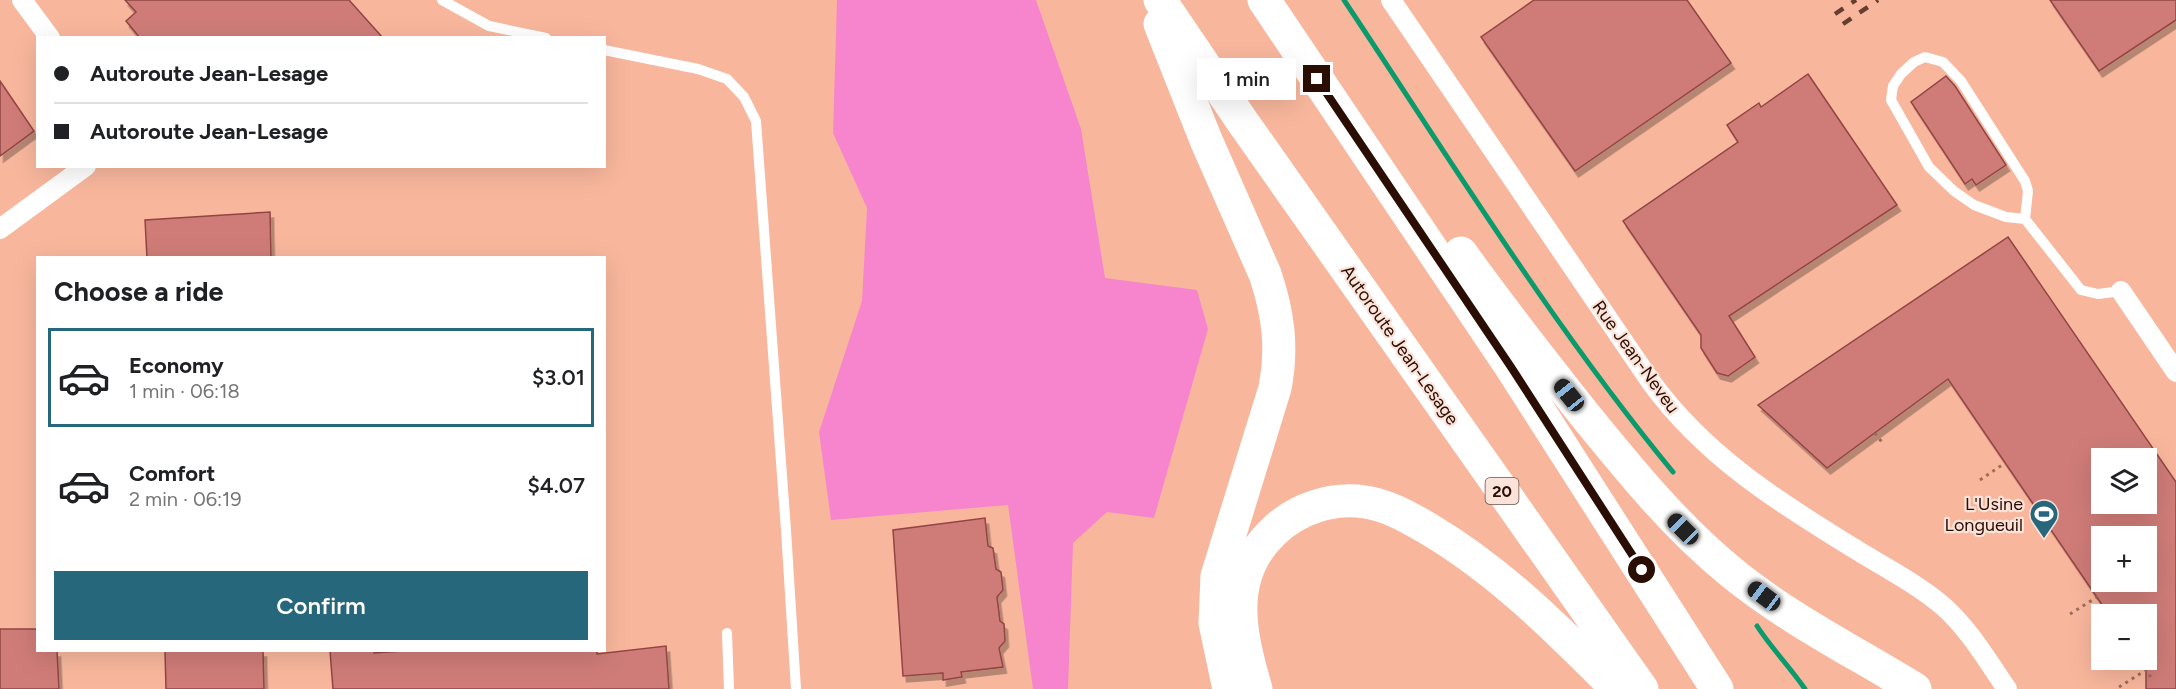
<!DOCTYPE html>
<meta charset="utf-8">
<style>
:root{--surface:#fff;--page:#f6f6f6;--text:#202124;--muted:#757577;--line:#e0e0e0;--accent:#27677c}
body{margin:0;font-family:Figtree,sans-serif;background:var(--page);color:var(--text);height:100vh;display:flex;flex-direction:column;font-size:22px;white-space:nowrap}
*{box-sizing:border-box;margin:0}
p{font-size:20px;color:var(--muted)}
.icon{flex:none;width:33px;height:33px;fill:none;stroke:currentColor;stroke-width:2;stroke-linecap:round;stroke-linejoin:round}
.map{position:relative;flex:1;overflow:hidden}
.details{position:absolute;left:36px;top:256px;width:570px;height:396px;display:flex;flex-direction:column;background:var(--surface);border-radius:0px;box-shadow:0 6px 24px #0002}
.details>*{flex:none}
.banner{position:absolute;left:36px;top:36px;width:570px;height:132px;border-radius:0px;box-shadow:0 6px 24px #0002;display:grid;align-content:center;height:132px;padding:0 18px;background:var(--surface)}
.fabs{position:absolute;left:2091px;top:448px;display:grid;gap:12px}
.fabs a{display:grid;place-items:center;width:66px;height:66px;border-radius:0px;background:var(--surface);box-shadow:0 6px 24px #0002;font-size:30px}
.end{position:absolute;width:27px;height:27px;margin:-14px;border:8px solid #2a0d03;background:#fff;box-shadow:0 0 0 3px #fff}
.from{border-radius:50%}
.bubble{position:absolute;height:42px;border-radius:0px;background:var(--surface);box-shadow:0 6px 24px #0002;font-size:20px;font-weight:600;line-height:42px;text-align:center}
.car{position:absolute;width:18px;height:36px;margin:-18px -9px;border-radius:8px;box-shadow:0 0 4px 2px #0007;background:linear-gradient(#222 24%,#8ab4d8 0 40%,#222 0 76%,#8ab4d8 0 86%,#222 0)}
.banner b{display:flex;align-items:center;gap:21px;height:57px;font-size:22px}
.banner b+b{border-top:2px solid var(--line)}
.banner i{width:15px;height:15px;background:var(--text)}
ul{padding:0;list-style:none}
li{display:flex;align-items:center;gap:18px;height:99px;margin:0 12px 9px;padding:0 6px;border:3px solid transparent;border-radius:0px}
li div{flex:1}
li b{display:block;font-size:22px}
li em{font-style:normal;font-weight:600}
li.current{border-color:var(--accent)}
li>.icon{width:54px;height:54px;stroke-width:1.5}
h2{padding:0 18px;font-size:27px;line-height:72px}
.action{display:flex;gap:12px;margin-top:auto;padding:12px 18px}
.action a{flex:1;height:69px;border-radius:0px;background:var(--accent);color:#fff;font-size:24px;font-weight:600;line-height:69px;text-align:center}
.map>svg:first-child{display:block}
.green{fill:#f785ce}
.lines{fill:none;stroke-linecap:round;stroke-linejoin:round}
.stream{stroke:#0b9a6c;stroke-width:5}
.building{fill:#cf7c78;stroke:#924543;stroke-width:1.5;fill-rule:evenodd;filter:url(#shadow)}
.path{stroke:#9e6d5a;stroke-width:3;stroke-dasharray:3 4.5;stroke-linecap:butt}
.lane{stroke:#fff;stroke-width:10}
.street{stroke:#fff;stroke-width:20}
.highway{stroke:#fff;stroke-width:33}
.rail{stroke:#653e2f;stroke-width:4.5;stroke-dasharray:10 10;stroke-linecap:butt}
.route{stroke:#2a0d03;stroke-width:8}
.labels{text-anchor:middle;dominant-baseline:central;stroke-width:4.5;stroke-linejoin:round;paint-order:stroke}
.shield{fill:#fce3d9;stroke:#694d43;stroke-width:1.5}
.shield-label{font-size:16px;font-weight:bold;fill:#2a0d03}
.street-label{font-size:18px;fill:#2a0d03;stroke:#fce3d9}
.poi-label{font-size:18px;fill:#2a0d03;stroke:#fce3d9;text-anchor:end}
</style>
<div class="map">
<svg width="2176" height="689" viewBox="0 0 2176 689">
<defs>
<filter id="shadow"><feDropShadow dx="3.5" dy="6" stdDeviation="0" flood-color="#0004"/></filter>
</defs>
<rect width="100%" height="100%" fill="#f8b79d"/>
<path class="green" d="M837,0H1036L1081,129L1105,278L1197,290L1208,329L1154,518L1107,512L1073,543L1068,689H1033L1008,505L831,520L819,432L862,301L867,208L833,133Z"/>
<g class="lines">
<path class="stream" d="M1344,0C1450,159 1551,324 1673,472
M1757,626C1772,649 1790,667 1805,689"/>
</g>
<path class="building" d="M125,0H349L383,38H140L126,21L136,12Z
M1534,0H1687L1731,63L1575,171L1481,37Z
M2050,0H2176V20L2099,71Z
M1808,74L1897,205L1729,316L1755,357L1728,376L1717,373L1701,348V335L1623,221L1738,142L1727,125L1759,103L1761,107Z
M1946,76L1955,86L2006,165L1976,185L1972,179L1965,184L1911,102Z
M0,81L34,131L0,156Z
M270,212L271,258H147L145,220Z
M2008,237L2176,482V689H2146V615H2109L1948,379L1827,468L1758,405ZM2102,459H2146V504H2102ZM2102,537H2146V582H2102Z
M985,518L988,546L993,548L996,569L1001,572L1003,590L997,597L1000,621L1004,624L1005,641L999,648L1003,667L961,672L962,677L943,680V673L903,676L893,530Z
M0,629H38V651H57L59,689H0Z
M666,646L669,689H333L330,651H374V653L403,651H597V654Z
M165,651H263L264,689H166Z"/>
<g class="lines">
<path class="path" d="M1875,433L1884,445
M1980,480L2005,463
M2070,614L2097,597
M2119,687L2146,670L2152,679"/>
<path class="lane" d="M442,0L489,26L546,38
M604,50L698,69L727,79L744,97L756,121L786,530L796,689
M2025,219L2028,191L2025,181L1961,81L1943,62L1925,57L1914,62L1901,74L1893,86L1891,100L1929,167L1954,191L1974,205L2006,217L2025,219L2081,290L2098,294L2121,291
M727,633L729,689"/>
<path class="street" d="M22,0L50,38
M1391,0L1651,382C1704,455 1778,502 1855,549C1884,567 1916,583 1943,606C1969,629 1987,660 2007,689
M0,229L86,166
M2121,291L2176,372"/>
<path class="highway" d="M1160,0L1242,121L1642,689
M1264,0L1511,367L1717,689
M1160,24L1206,140L1265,274C1278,312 1283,348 1275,388L1217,576L1215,623L1229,689
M1461,253C1502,310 1545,365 1588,419C1632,473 1676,527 1731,572C1787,618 1853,651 1915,689
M1256,689C1240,634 1226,577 1273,532C1296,509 1332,497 1365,502C1387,505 1408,517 1427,528C1500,571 1558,630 1617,689"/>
<path class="rail" d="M1835,14L1856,0
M1843,24L1878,0"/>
</g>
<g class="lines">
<path class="route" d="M1317,79L1511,367L1642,570"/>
</g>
<defs>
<g id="stadium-pin" transform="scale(1.5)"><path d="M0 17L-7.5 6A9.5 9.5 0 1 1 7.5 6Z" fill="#27677c" stroke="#fce3d9"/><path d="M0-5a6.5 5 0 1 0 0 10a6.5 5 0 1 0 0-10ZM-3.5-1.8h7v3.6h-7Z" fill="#fff"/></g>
</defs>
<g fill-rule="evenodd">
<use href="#stadium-pin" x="2044" y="514"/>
</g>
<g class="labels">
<rect class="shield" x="1485.5" y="478" width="33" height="26" rx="4.5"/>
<g class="shield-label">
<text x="1502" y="491">20</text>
</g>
<g class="street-label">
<text transform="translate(1400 345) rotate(55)">Autoroute Jean-Lesage</text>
<text transform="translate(1636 357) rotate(54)">Rue Jean-Neveu</text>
</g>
<g class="poi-label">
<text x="2023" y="504">L'Usine<tspan x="2023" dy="21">Longueuil</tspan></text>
</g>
</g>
</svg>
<div class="fabs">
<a><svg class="icon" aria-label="layers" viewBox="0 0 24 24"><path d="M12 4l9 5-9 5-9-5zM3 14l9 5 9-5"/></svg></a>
<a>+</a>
<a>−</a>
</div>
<i class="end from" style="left:1642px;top:570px"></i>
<i class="end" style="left:1317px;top:79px"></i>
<div class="bubble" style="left:1197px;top:58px;width:99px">1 min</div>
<i class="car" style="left:1569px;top:395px;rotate:321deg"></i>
<i class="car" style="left:1683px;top:529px;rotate:315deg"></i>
<i class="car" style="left:1764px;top:596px;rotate:307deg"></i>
<div class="banner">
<b><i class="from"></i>Autoroute Jean-Lesage</b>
<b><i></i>Autoroute Jean-Lesage</b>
</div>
<section class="details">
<h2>Choose a ride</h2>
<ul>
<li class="current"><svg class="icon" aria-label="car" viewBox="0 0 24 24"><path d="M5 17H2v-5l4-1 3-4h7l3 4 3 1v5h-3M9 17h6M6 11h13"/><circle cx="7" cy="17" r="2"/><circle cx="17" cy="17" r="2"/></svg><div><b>Economy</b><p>1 min · 06:18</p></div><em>$3.01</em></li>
<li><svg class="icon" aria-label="car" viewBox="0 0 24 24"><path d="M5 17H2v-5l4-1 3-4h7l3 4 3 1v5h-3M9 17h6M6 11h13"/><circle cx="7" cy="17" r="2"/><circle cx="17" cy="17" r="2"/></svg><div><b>Comfort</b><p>2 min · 06:19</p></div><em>$4.07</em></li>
</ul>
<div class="action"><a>Confirm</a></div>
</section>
</div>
